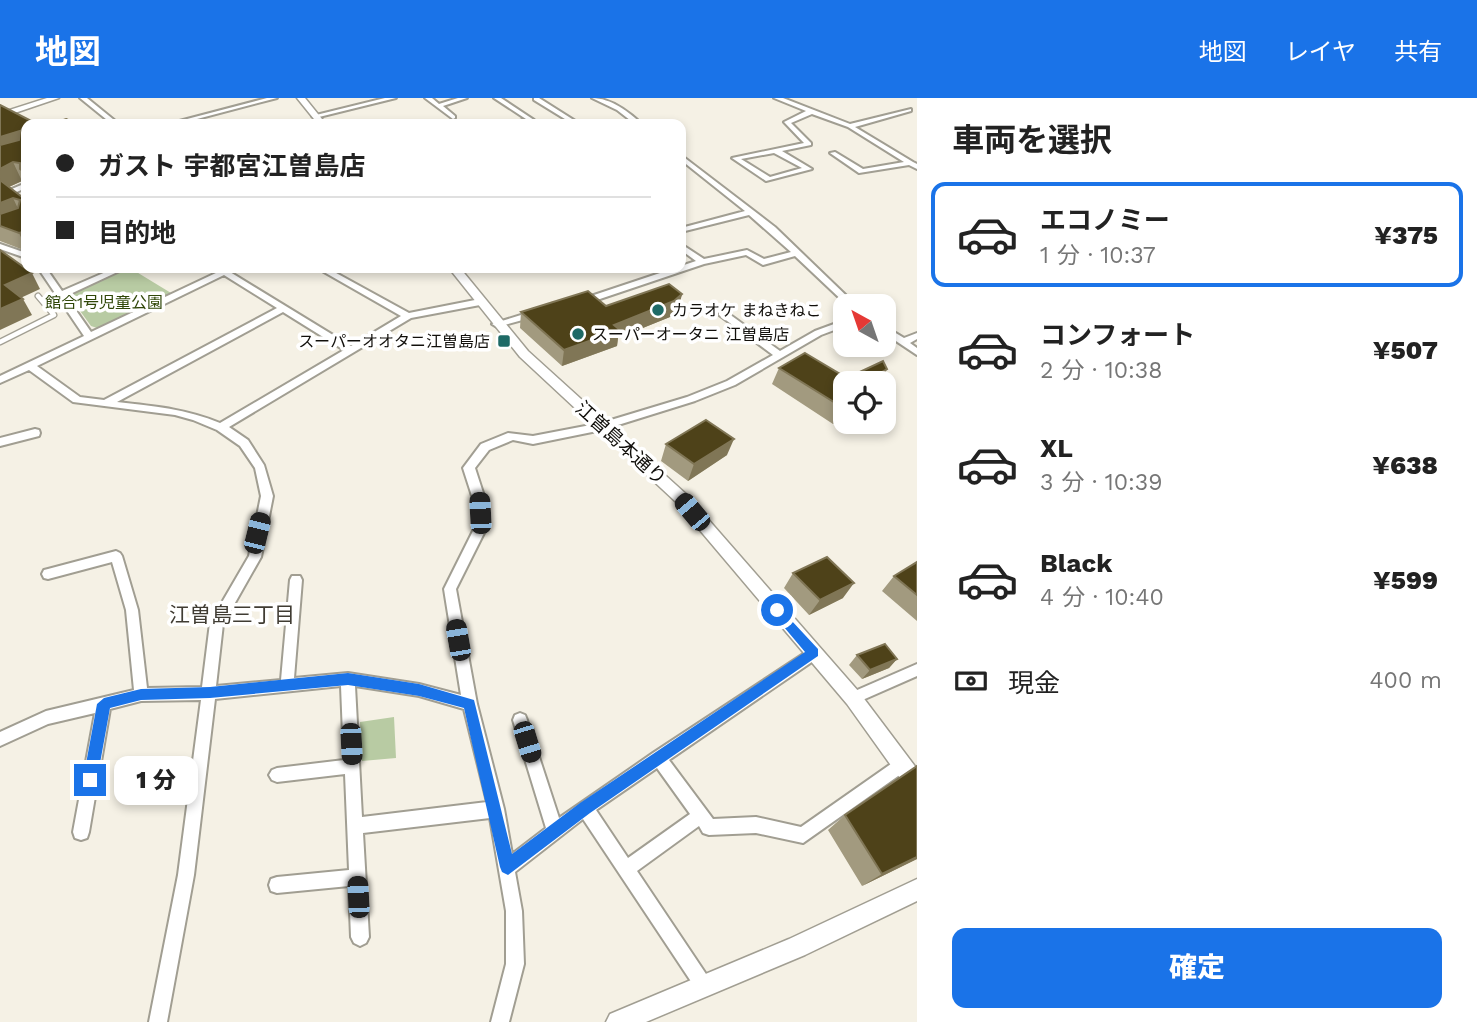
<!DOCTYPE html>
<html lang="ja">
<meta charset="utf-8">
<style>
:root{--surface:#fff;--page:#f6f6f6;--text:#222;--muted:#767676;--line:#e0e0e0;--accent:#1a73e8}
body{margin:0;font-family:"Work Sans","Noto Sans JP",sans-serif;background:var(--page);color:var(--text);height:100vh;display:flex;flex-direction:column;font-size:26px;white-space:nowrap}
*{box-sizing:border-box;margin:0}
p{font-size:23px;color:var(--muted)}
.icon{flex:none;width:38px;height:38px;fill:none;stroke:currentColor;stroke-width:2;stroke-linecap:round;stroke-linejoin:round}
.map{position:relative;flex:1;overflow:hidden}
.panel{display:flex;flex-direction:column;background:var(--surface);width:560px}
.panel>*{flex:none}
.guide{position:absolute;left:21px;top:21px;width:665px;height:154px;border-radius:14px;box-shadow:0 4px 10px #0003;display:grid;align-content:center;height:154px;padding:0 35px;background:var(--surface)}
.needle{width:46px;rotate:320deg}
.controls{position:absolute;left:833px;top:196px;display:grid;gap:14px}
.controls a{display:grid;place-items:center;width:63px;height:63px;border-radius:14px;background:var(--surface);box-shadow:0 4px 10px #0003;font-size:35px}
.end{position:absolute;width:32px;height:32px;margin:-16px;border:9px solid #1a73e8;background:#fff;box-shadow:0 0 0 4px #fff}
.from{border-radius:50%}
.bubble{position:absolute;height:49px;border-radius:14px;background:var(--surface);box-shadow:0 4px 10px #0003;font-size:23px;font-weight:800;line-height:49px;text-align:center}
.car{position:absolute;width:21px;height:42px;margin:-21px -10px;border-radius:9px;box-shadow:0 0 5px 2px #0007;background:linear-gradient(#222 24%,#8ab4d8 0 40%,#222 0 76%,#8ab4d8 0 86%,#222 0)}
.guide b{display:flex;align-items:center;gap:24px;height:66px;font-size:26px}
.guide b+b{border-top:2px solid var(--line)}
.guide i{width:18px;height:18px;background:var(--text)}
ul{padding:0;list-style:none}
li{display:flex;align-items:center;gap:21px;height:105px;margin:0 14px 10px;padding:0 21px;border:4px solid transparent;border-radius:14px}
li div{flex:1}
li b{display:block;font-size:26px}
li em{font-style:normal;font-weight:800}
li.current{border-color:var(--accent)}
li>.icon{width:63px;height:63px;stroke-width:1.5}
h2{padding:0 35px;font-size:32px;line-height:84px}
.pay{display:flex;align-items:center;gap:18px;height:77px;padding:0 35px;font-size:26px}
.pay p{margin-inline-start:auto}
.cta{display:flex;gap:14px;margin-top:auto;padding:14px 35px}
.cta a{flex:1;height:80px;border-radius:14px;background:var(--accent);color:#fff;font-size:28px;font-weight:800;line-height:80px;text-align:center}
header{display:flex;align-items:center;gap:42px;box-sizing:border-box;height:98px;padding:0 35px;background:var(--accent);color:#fff}
header strong{font-size:33px}
nav{display:flex;gap:38px;margin-inline-start:auto;font-size:24px}
main{display:flex;flex:1;min-height:0}
.map>svg:first-child{display:block}
.green{fill:#b8cba3}
.lines{fill:none;stroke-linecap:round;stroke-linejoin:round}
.service-casing{stroke:#a19e92;stroke-width:7}
.minor-casing{stroke:#a19e92;stroke-width:4}
.tertiary-casing{stroke:#a19e92;stroke-width:3}
.service{stroke:#fff;stroke-width:4.5}
.minor{fill:#fff;fill-rule:evenodd}
.tertiary{fill:#fff;fill-rule:evenodd}
.wall{fill:#a29a7f}
.shaded-wall{fill:#807656}
.building{fill:#4e4219;stroke:#807656;stroke-width:2}
.route{fill:#1a73e8}
.poi-dot{fill:#1e6a66;stroke:#fff;stroke-width:2.5}
.labels{text-anchor:middle;dominant-baseline:central;stroke-width:7;stroke-linejoin:round;paint-order:stroke}
.far-park-label{font-size:16px;fill:#304708;stroke:#fff}
.far-poi-label{font-size:16px;fill:#110f0b;stroke:#fff;text-anchor:start}
.street-label{font-size:19px;fill:#110f0b;stroke:#fff}
.neighbourhood-label{font-size:21px;fill:#403c33;stroke:#fff}
</style>
<header>
<strong>地図</strong>
<nav><a>地図</a><a>レイヤ</a><a>共有</a></nav>
</header>
<main>
<div class="map">
<svg width="917" height="924" viewBox="0 0 917 924">
<rect width="100%" height="100%" fill="#f5f1e5"/>
<path class="green" d="M130,170L171,195L97,230L91,228L70,199L74,194Z
M394,619L396,660L362,663L360,624Z"/>
<g class="lines">
<g class="service-casing">
<path id="service" d="M0,244L54,217L38,198"/>
</g>
<g class="minor-casing">
<path id="minor" d="M80,0H87L119,26H112Z
M267,0H277L178,26H168Z
M385,0H396L315,20L312,18Z
M425,0H432L439,6L458,0H467L443,8L455,18V20L453,21Z
M494,0H501L534,22L521,26H511L526,21Z
M534,0H539L580,26H573L534,2Z
M592,0C611,0 629,14 642,26H635L617,12Z
M774,0H783L850,26L911,11V13L855,29L913,64L917,66V71L909,67L859,75L830,55L835,54L863,71L904,64L848,29L812,16L791,25L811,45V47L782,53L812,71L766,83L732,60L804,45L784,24L806,13ZM774,55L802,70L770,79L741,61Z
M681,57L775,129L857,208H848L795,158L763,167L746,157L704,166L585,206H579V202L696,163L681,152V146L704,161L747,152L764,161L791,154L749,117L681,134V130L745,113L681,62Z
M26,85V90L0,101V96Z
M0,146L26,155V160L0,151Z
M38,170H46L62,193L115,170H126L66,198L91,234L218,174L217,172L220,170H236L230,174L351,248L401,218L317,170H327L409,215L480,201L484,204L480,207L411,220L229,329L248,342L264,367L273,398L261,459L223,526L216,588L281,582L290,482L292,478H300L302,482L294,580L348,575L419,586L461,597L444,491L475,429L473,401L463,370L481,346L508,335L533,338L601,325L687,299L727,283L773,257L719,217V213H725L780,253L815,233L845,222V228L821,237L735,287L695,303L602,332L533,346L513,342L489,352L475,370L485,401L487,429L456,491L477,606L504,711L512,756L546,730L513,622L515,617L520,615L525,617L527,622L559,720L653,655L814,549L819,551L821,555L819,559L669,662L713,721L756,719L801,729L898,661L903,659L908,661L910,666L908,671L803,745L756,735L709,737L703,735L699,728L637,773L710,882L713,888L710,894L704,897L698,894L583,721L515,774L522,813L524,866L509,924H491L506,866V813L490,720L363,735L369,839L366,845L360,848L354,845L351,839L349,788L277,795L271,793L269,787L271,781L277,779L349,772L345,676L277,684L272,682L269,677L272,672L277,670L344,662L341,588L215,601L194,777L167,924H149L178,777L201,602L141,603L110,611L89,734L87,740L81,742L75,740L73,734L95,615L48,626L0,648V634L46,613L134,592L126,512L112,464L48,481L44,480L42,476L44,472L48,471L116,453L120,455L122,458L138,512L147,590L202,589L210,525L249,458L261,398L255,370L240,348L217,332L193,322L175,317L73,304L29,272L0,285V278L84,238ZM224,177L277,210L104,302L80,299L37,268ZM283,214L344,252L220,325C187,311 153,308 117,304ZM355,588L419,598L464,611L487,704L362,719ZM657,670L690,716L628,760L596,712Z
M534,213L537,214V218L497,229L492,226Z
M884,228L904,240L917,235V241L910,245L917,250V257L884,235Z
M35,331L39,332L40,335L39,338L0,348V340Z
M917,566V578L858,604L853,606L848,604L846,600L848,596Z"/>
</g>
<g class="tertiary-casing">
<path id="tertiary" d="M47,0H59L0,20V15Z
M297,0H305L326,26H318Z
M449,170H460L528,253L686,396L859,594L917,671V697L910,694L847,606L676,404L520,259Z
M917,781V803L805,857L646,924H606L610,916L789,841Z"/>
</g>
<use href="#service" class="service"/>
<use href="#minor" class="minor"/>
<use href="#tertiary" class="tertiary"/>
</g>
<path class="wall" d="M0,7L26,26V84V83H22L9,89L26,102V153L0,143Z
M682,196L678,212L670,219L618,240L617,248L562,268L520,230L521,214L606,208Z
M779,270L847,280L887,271L879,285H845V318L833,326L772,286Z
M666,346L727,357L688,383L661,363Z
M917,464V523L882,493L894,478Z
M793,475L843,500L809,517L784,490Z
M857,557L897,561L889,570L862,581L849,567Z
M845,717L917,761L862,788L828,732Z"/>
<path class="shaded-wall" d="M20,33L26,48L0,59V39Z
M13,64L22,83L0,93V71Z
M13,100L22,119L0,128V105Z
M26,133V150L19,135Z
M32,175L40,191L14,203L5,187Z
M682,196L678,212L670,219L618,240L617,248L562,268L564,252L614,227Z
M23,201L32,217L0,232V211Z
M887,271L879,285H863Z
M845,307V318L833,326L842,309Z
M734,341L727,357L688,383L694,366Z
M854,485L843,500L809,517L820,502Z
M897,561L889,570L862,581L870,572Z
M917,759V761L862,788L882,776Z"/>
<path class="building" d="M0,7L37,26H26V75L20,71V65L13,64L0,71V47L19,42L20,33L0,39Z
M66,21L76,26H52Z
M0,82L26,102V133L19,135L0,128V116L18,110L20,102L13,100L0,105Z
M0,152L32,175L5,187L23,201L0,211Z
M669,186L682,196L674,203L614,227L620,232L564,252L521,214L588,193L606,208Z
M805,255L847,280L883,263L887,271L863,285H845V307L842,309L779,270Z
M706,322L734,341L694,366L666,346Z
M827,459L854,485L820,502L793,475Z
M917,464V497L894,478Z
M885,546L897,561L870,572L857,557Z
M917,668V759L882,776L845,717Z"/>
<path class="route" d="M777,507L818,551V558L590,715L508,777L502,774L500,769L464,610L419,598L348,587L210,600L141,602L110,610L97,682L90,689L83,682L97,606L104,600L141,591L210,589L348,575L419,586L474,602L512,756L580,705L805,554L773,516V509Z"/>
<g class="poi-dot">
<circle cx="658" cy="212" r="7"/>
<circle cx="578" cy="236" r="7"/>
<rect x="497" y="236" width="14" height="14" rx="3.5"/>
</g>
<g class="labels">
<g class="far-park-label">
<text x="104" y="204">館合1号児童公園</text>
</g>
<g class="far-poi-label">
<text x="672" y="212">カラオケ まねきねこ</text>
<text x="592" y="236">スーパーオータニ 江曽島店</text>
<text x="490" y="243" text-anchor="end">スーパーオオタニ江曽島店</text>
</g>
<g class="street-label">
<text transform="translate(621 345) rotate(42)">江曽島本通り</text>
</g>
<g class="neighbourhood-label">
<text x="232" y="516">江曽島三丁目</text>
</g>
</g>
</svg>
<div class="controls">
<a><svg class="needle" viewBox="-14 -14 28 28"><path d="M0-13l5 13h-10z" fill="#e53935"/><path d="M0 13l5-13h-10z" fill="#767676"/></svg></a>
<a><svg class="icon" aria-label="locate" viewBox="0 0 24 24"><circle cx="12" cy="12" r="6"/><path d="M12 2v4M12 18v4M2 12h4M18 12h4"/></svg></a>
</div>
<i class="end from" style="left:777px;top:512px"></i>
<i class="end" style="left:90px;top:682px"></i>
<div class="bubble" style="left:114px;top:658px;width:84px">1 分</div>
<i class="car" style="left:692px;top:414px;rotate:320deg"></i>
<i class="car" style="left:480px;top:415px;rotate:357deg"></i>
<i class="car" style="left:257px;top:435px;rotate:14deg"></i>
<i class="car" style="left:458px;top:542px;rotate:350deg"></i>
<i class="car" style="left:527px;top:644px;rotate:163deg"></i>
<i class="car" style="left:351px;top:646px;rotate:177deg"></i>
<i class="car" style="left:358px;top:799px;rotate:357deg"></i>
<div class="guide">
<b><i class="from"></i>ガスト 宇都宮江曽島店</b>
<b><i></i>目的地</b>
</div>
</div>
<section class="panel">
<h2>車両を選択</h2>
<ul>
<li class="current"><svg class="icon" aria-label="car" viewBox="0 0 24 24"><path d="M5 17H2v-5l4-1 3-4h7l3 4 3 1v5h-3M9 17h6M6 11h13"/><circle cx="7" cy="17" r="2"/><circle cx="17" cy="17" r="2"/></svg><div><b>エコノミー</b><p>1 分 · 10:37</p></div><em>¥375</em></li>
<li><svg class="icon" aria-label="car" viewBox="0 0 24 24"><path d="M5 17H2v-5l4-1 3-4h7l3 4 3 1v5h-3M9 17h6M6 11h13"/><circle cx="7" cy="17" r="2"/><circle cx="17" cy="17" r="2"/></svg><div><b>コンフォート</b><p>2 分 · 10:38</p></div><em>¥507</em></li>
<li><svg class="icon" aria-label="car" viewBox="0 0 24 24"><path d="M5 17H2v-5l4-1 3-4h7l3 4 3 1v5h-3M9 17h6M6 11h13"/><circle cx="7" cy="17" r="2"/><circle cx="17" cy="17" r="2"/></svg><div><b>XL</b><p>3 分 · 10:39</p></div><em>¥638</em></li>
<li><svg class="icon" aria-label="car" viewBox="0 0 24 24"><path d="M5 17H2v-5l4-1 3-4h7l3 4 3 1v5h-3M9 17h6M6 11h13"/><circle cx="7" cy="17" r="2"/><circle cx="17" cy="17" r="2"/></svg><div><b>Black</b><p>4 分 · 10:40</p></div><em>¥599</em></li>
</ul>
<div class="pay"><svg class="icon" aria-label="cash" viewBox="0 0 24 24"><path d="M3 7h18v10H3z"/><circle cx="12" cy="12" r="2"/></svg>現金<p>400 m</p></div>
<div class="cta"><a>確定</a></div>
</section>
</main>
